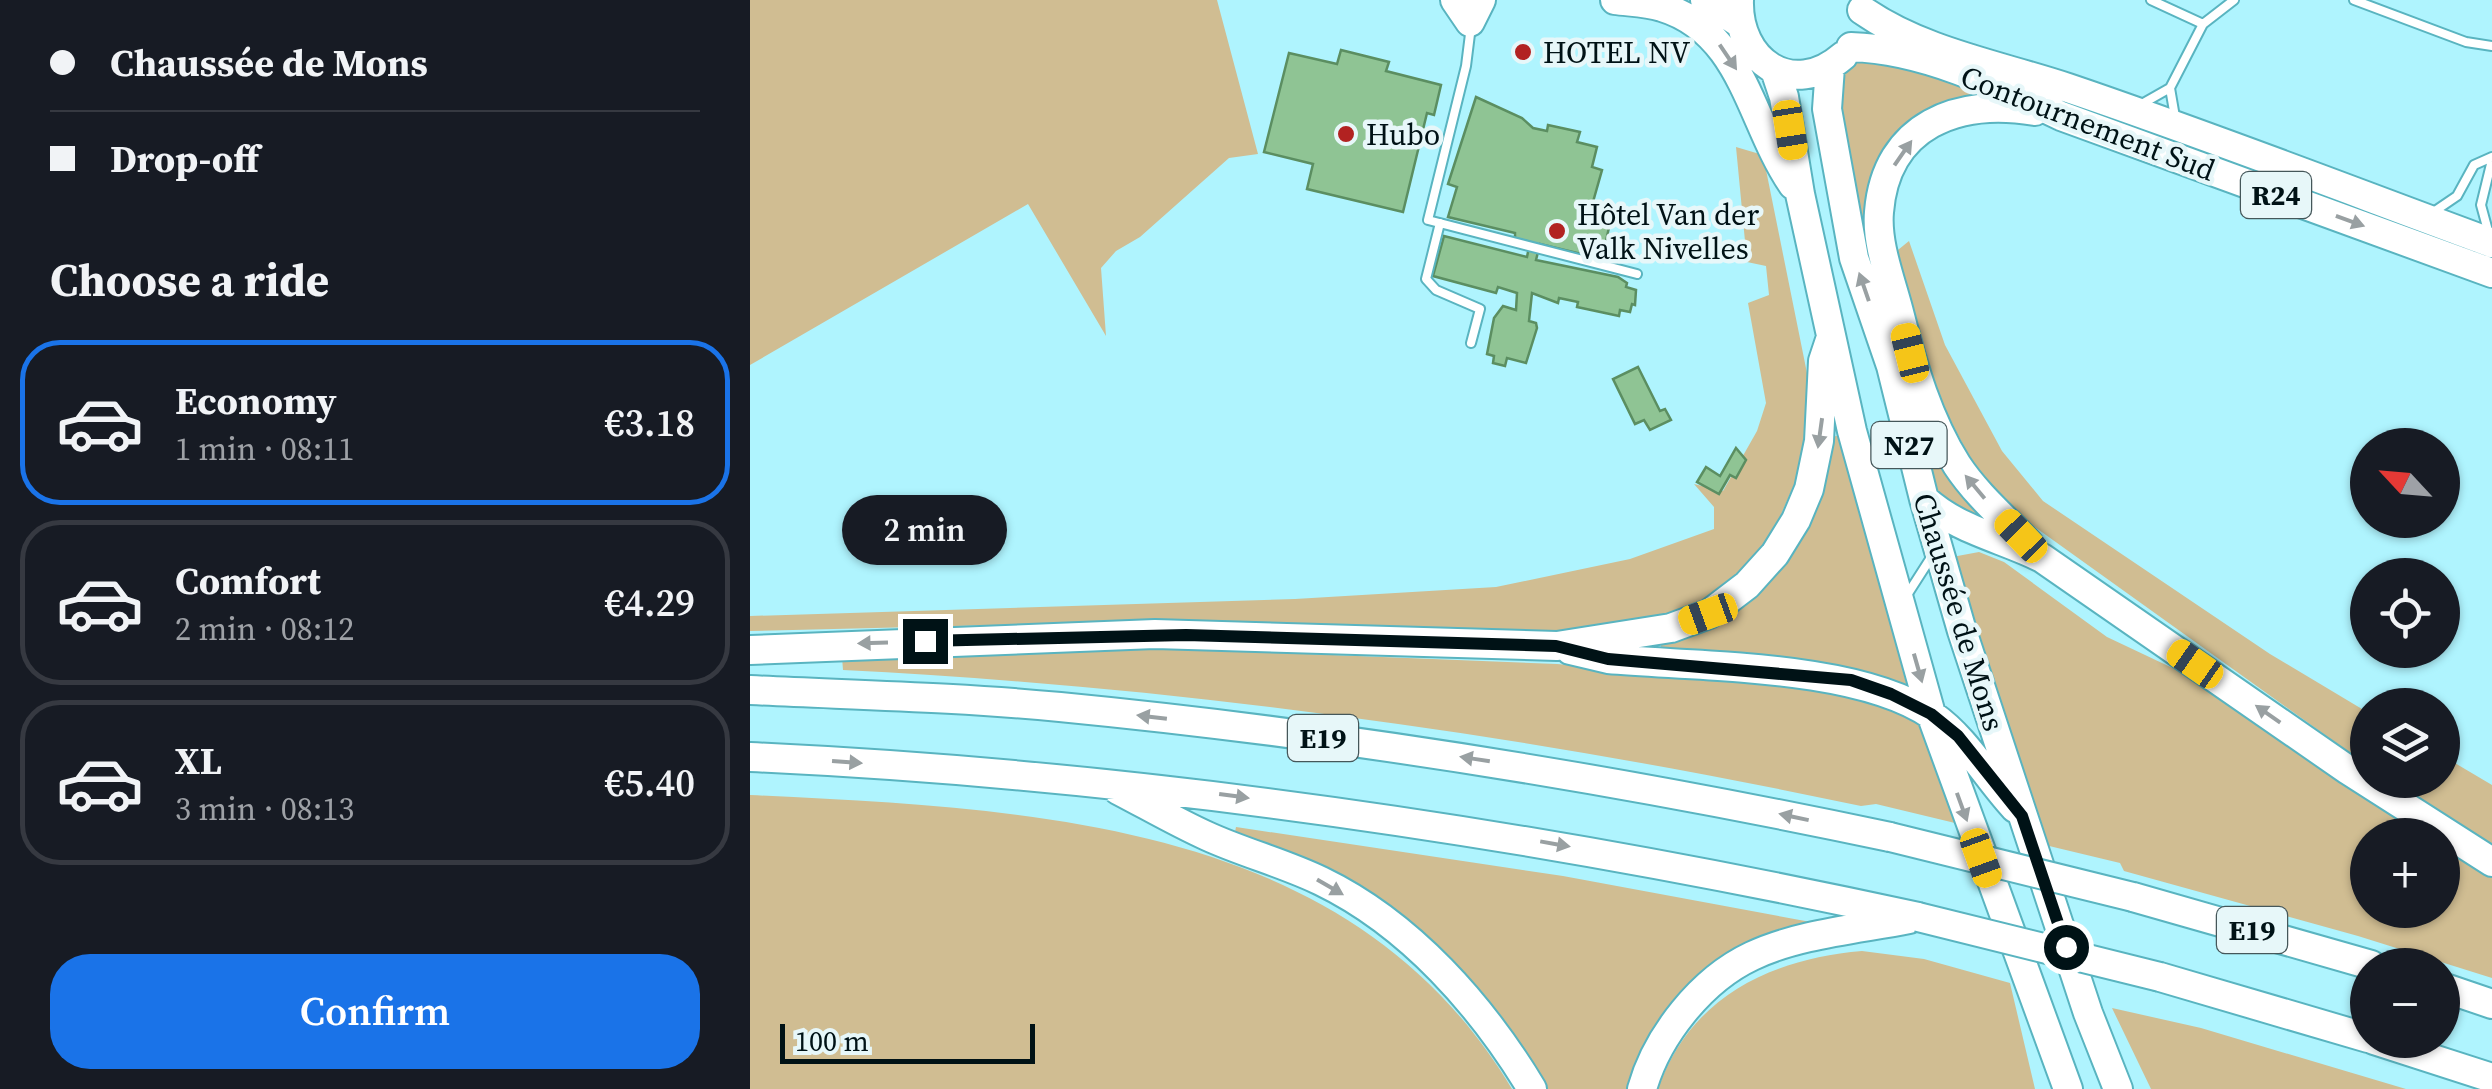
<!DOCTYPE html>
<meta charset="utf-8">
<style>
:root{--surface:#171b24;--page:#242831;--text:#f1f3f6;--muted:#9ea1a6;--line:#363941;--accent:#1a73e8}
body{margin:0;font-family:"Source Serif 4",serif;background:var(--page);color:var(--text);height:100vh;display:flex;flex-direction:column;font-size:38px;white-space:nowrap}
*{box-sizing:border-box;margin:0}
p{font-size:32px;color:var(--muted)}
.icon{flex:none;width:55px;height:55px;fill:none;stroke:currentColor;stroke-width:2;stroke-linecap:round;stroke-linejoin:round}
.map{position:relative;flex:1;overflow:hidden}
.details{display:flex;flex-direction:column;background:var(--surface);width:750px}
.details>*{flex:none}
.guide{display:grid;align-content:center;height:220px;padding:0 50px;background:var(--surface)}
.needle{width:65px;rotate:296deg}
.controls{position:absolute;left:1600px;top:428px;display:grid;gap:20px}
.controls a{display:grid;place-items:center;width:110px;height:110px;border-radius:50%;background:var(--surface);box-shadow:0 2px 8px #0004;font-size:50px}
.scale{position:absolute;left:30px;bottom:25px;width:255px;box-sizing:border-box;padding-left:10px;border:5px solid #001216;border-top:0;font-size:28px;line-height:35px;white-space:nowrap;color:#001216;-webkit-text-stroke:8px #e7f7f9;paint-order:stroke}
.end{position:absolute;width:45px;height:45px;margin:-22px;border:12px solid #001216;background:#fff;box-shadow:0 0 0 5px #fff}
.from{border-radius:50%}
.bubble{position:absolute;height:70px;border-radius:35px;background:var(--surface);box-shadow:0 2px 8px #0004;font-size:32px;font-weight:600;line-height:70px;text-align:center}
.car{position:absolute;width:30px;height:60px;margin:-30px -15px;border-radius:12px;box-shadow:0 0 8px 2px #0007;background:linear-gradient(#f5c518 24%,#345 0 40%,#f5c518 0 76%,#345 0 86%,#f5c518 0)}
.guide b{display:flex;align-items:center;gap:35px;height:95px;font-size:38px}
.guide b+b{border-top:2px solid var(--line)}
.guide i{width:25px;height:25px;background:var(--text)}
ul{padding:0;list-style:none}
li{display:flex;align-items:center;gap:30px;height:165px;margin:0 20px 15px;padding:0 30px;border:5px solid var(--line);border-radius:40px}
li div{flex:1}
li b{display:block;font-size:38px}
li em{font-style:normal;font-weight:600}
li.active{border-color:var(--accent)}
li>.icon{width:90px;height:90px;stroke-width:1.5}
h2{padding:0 50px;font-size:45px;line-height:120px}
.button{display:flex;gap:20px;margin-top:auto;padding:20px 50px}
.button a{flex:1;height:115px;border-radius:40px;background:var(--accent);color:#fff;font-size:40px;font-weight:600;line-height:115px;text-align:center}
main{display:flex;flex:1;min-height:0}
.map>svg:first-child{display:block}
.green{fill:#d0bd92}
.building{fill:#8fc494;stroke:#5b8e61;stroke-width:2.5}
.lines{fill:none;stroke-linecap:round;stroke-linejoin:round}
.lane-casing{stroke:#59b4c0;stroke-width:12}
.highway-casing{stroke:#59b4c0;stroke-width:32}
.lane{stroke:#fff;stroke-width:8}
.highway{stroke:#fff;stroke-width:28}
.highway-bridge-casing{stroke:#59b4c0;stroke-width:32;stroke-linecap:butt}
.highway-bridge{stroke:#fff;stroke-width:28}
.oneway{fill:#99a0a2}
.route{stroke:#001216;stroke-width:12}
.poi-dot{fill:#b22221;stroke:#e7f7f9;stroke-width:4}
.labels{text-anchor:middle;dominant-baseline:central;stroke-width:9;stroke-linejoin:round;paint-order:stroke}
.shield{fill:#e7f7f9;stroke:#45575a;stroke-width:2.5}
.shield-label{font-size:28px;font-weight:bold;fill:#001216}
.poi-label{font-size:30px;fill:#001216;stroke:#e7f7f9;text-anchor:start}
.street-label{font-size:30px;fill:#001216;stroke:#e7f7f9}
</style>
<main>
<section class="details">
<div class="guide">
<b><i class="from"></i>Chaussée de Mons</b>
<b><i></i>Drop-off</b>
</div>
<h2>Choose a ride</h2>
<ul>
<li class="active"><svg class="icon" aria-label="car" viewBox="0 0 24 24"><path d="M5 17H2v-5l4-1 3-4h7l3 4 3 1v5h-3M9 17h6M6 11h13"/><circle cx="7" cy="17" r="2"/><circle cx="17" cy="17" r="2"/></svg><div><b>Economy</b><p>1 min · 08:11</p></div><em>€3.18</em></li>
<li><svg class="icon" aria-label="car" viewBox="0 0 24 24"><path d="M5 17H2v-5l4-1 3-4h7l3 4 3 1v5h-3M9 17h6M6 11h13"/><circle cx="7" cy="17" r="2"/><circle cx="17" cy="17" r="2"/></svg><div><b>Comfort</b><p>2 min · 08:12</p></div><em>€4.29</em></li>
<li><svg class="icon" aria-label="car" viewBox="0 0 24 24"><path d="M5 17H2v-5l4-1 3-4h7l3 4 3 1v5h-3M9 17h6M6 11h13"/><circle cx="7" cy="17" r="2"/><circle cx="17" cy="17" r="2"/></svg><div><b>XL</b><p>3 min · 08:13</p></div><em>€5.40</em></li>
</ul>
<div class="button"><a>Confirm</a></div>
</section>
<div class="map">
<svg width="1742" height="1089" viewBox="0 0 1742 1089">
<rect width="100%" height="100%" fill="#aff4fe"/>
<path class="green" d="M0,0H467L508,154L479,158L390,237L366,251L351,268L356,336L278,204L0,365Z
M1120,55L1252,95L1214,102L1134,168L1155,362L1246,521L1237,526L1181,490L1114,247L1094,157L1089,81L1100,64Z
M986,147L1013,155L1059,383L1057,429L1046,480L1023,533L996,569L955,601L925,613L823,632L763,634L405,621L0,631V616L545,599L746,587L880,559L964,529V507L944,484L973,491L1007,431L1016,403L998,303L1019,295L1016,266L997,262Z
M1159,241L1195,345L1252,451L1293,501L1520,654L1617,712V765L1264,512L1220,458L1185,391L1143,254Z
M1089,435L1157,686L1151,691L911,654V643L974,618L1083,437Z
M1229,552L1254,562L1357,637L1431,672L1681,835H1618V910H1692L1693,842L1742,872V978L1608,936L1374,871L1370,863L1295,845L1202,557Z
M431,649L807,664L986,679L1107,690L1172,718L1205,823L1126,804L1111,806C776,735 434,687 93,670L92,657L243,650Z
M1693,756L1742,785V848L1640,780H1692Z
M0,795C281,809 601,819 762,1089H0Z
M486,827L813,876L1066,923L982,958L882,1089H791L703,971L484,837Z
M1112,951L1174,959L1260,983L1285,1089H908C940,997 1020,959 1112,951Z
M1362,1008L1451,1028L1656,1089H1401Z"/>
<path class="building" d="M591,50L639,62L636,71L691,85L684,115L677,113L653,212L557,189L563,164L514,152L539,53L587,64Z
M726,97L772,118L783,128L797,131L798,125L830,132L827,142L847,147L842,167L852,170L841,209L862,214L852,259L790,244L786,260L868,277L877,283L876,287L886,290L885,305L882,304L880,312L870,310L869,316L827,307L828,302L809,298L808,303L782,293L779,321L786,323L787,328L776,363L757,358L755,366L743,363L744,356L737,354L744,318L753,306L766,310L767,293L748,287L746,293L683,276L694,236L777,257L780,242L765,238V233L698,217L707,187L698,184Z
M888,367L910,411L915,409L921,420L900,430L894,420L885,424L863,379Z
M986,448L996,460L986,478L980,475L969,494L947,482L956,467L970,476Z"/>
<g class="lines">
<g class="lane-casing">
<path id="lane" d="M1401,0L1453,24
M1604,0L1716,42L1742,46
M721,26L716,66L678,220L887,274
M1420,88L1425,117
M1390,105L1420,88L1453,24L1484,0
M1682,213L1707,196L1724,165L1742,157
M690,223L676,279L686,290L730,309L721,343
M1740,238L1731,205L1742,160
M1157,595L1182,556"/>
</g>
<g class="highway-casing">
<path id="highway" d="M705,0L720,22L731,0
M865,0C880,2 897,2 912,7C994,32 1000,123 1043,185
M955,0L988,22
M989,0C987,61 1042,100 1093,56
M1112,10C1172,52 1249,65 1318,88C1460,136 1601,191 1742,243
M1101,47C1173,49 1246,84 1311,116L1742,273
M1080,67L1077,109L1104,258L1141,366L1174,499L1212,631L1338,1013L1368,1089
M1025,70L1034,97L1050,194L1102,431L1181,714L1318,1089
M1174,499C1207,530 1252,538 1292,558L1598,770L1742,862
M1279,544C1254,518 1226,494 1207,465C1178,419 1163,367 1150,316C1142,283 1126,245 1129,212C1136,124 1209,98 1285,111
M0,650L405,634L807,646L921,628L959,614L997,585L1025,554L1046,520L1059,489L1069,441L1073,361L1081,337
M820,650L858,659C949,667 1109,664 1183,716C1216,739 1237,778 1265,808
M0,690C103,695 207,697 310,707C589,734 865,779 1140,837
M0,757C395,775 783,833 1168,917
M368,790C397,805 426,822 457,836C494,853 534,863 571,881C660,924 732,1006 782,1089
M1383,897L1621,965
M1410,977L1618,1038
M1692,987L1742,1004
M1624,1040L1742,1078
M892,1089C907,1036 951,980 1002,956C1048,934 1109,929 1159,919"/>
</g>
<use href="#lane" class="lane"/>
<use href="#highway" class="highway"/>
<g class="highway-bridge-casing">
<path id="highway-bridge" d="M1140,837L1383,897
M1168,917L1410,977"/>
</g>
<use href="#highway-bridge" class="highway-bridge"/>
</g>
<defs><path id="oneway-solid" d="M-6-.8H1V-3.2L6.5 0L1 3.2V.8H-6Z" transform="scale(2.5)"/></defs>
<g class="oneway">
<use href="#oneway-solid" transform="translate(978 57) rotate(56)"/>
<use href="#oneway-solid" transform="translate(1153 153) rotate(-55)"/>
<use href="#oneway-solid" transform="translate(1600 221) rotate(20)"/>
<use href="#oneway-solid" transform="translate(1114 287) rotate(-109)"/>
<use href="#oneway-solid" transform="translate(1070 433) rotate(98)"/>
<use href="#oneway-solid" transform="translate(1225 487) rotate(-130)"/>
<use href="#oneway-solid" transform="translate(123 643) rotate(178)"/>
<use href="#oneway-solid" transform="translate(1168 668) rotate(74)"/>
<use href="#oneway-solid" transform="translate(1518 714) rotate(-145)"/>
<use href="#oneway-solid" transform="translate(402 717) rotate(-173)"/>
<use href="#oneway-solid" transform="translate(725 759) rotate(-171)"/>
<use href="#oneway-solid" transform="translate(97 762) rotate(4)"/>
<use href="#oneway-solid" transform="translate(484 796) rotate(8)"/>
<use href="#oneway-solid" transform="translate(1212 807) rotate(70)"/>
<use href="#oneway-solid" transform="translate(1044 817) rotate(-168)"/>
<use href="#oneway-solid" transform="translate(805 844) rotate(10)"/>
<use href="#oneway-solid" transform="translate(580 887) rotate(30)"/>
</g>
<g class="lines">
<path class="route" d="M175,641L436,635L806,646L858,659L1101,680L1141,694L1181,714L1208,736L1272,816L1316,947"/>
</g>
<g class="poi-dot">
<circle cx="773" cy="52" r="10"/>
<circle cx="596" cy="134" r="10"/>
<circle cx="807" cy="231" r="10"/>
</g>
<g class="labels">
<g class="shield">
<rect x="1491" y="172" width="70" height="46" rx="8"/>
<rect x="1121.5" y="422" width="75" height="46" rx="8"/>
<rect x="538" y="715" width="70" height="46" rx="8"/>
<rect x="1467" y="907" width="70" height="46" rx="8"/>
</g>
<g class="shield-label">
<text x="1526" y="195">R24</text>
<text x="1159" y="445">N27</text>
<text x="573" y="738">E19</text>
<text x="1502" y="930">E19</text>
</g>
<g class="poi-label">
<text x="793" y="52">HOTEL NV</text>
<text x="616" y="134">Hubo</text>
<text x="827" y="214">Hôtel Van der<tspan x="827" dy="34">Valk Nivelles</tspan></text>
</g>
<g class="street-label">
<text transform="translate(1338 123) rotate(21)">Contournement Sud</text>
<text transform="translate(1209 612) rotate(73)">Chaussée de Mons</text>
</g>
</g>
</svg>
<div class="controls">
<a><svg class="needle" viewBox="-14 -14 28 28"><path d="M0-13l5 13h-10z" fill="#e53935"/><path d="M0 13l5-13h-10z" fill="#9ea1a6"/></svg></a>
<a><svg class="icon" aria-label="locate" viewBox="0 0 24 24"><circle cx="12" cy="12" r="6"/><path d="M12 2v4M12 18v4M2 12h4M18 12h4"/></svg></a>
<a><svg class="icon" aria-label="layers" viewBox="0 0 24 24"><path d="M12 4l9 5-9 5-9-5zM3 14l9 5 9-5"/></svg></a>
<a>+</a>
<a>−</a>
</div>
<div class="scale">100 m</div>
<i class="end from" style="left:1316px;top:947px"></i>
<i class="end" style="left:175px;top:641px"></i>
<div class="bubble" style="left:92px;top:495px;width:165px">2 min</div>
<i class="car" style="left:1040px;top:130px;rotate:171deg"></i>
<i class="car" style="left:1160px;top:353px;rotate:346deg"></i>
<i class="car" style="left:1271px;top:536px;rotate:316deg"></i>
<i class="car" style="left:958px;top:614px;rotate:250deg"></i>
<i class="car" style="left:1445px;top:664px;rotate:305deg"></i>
<i class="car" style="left:1231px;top:858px;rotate:160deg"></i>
</div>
</main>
